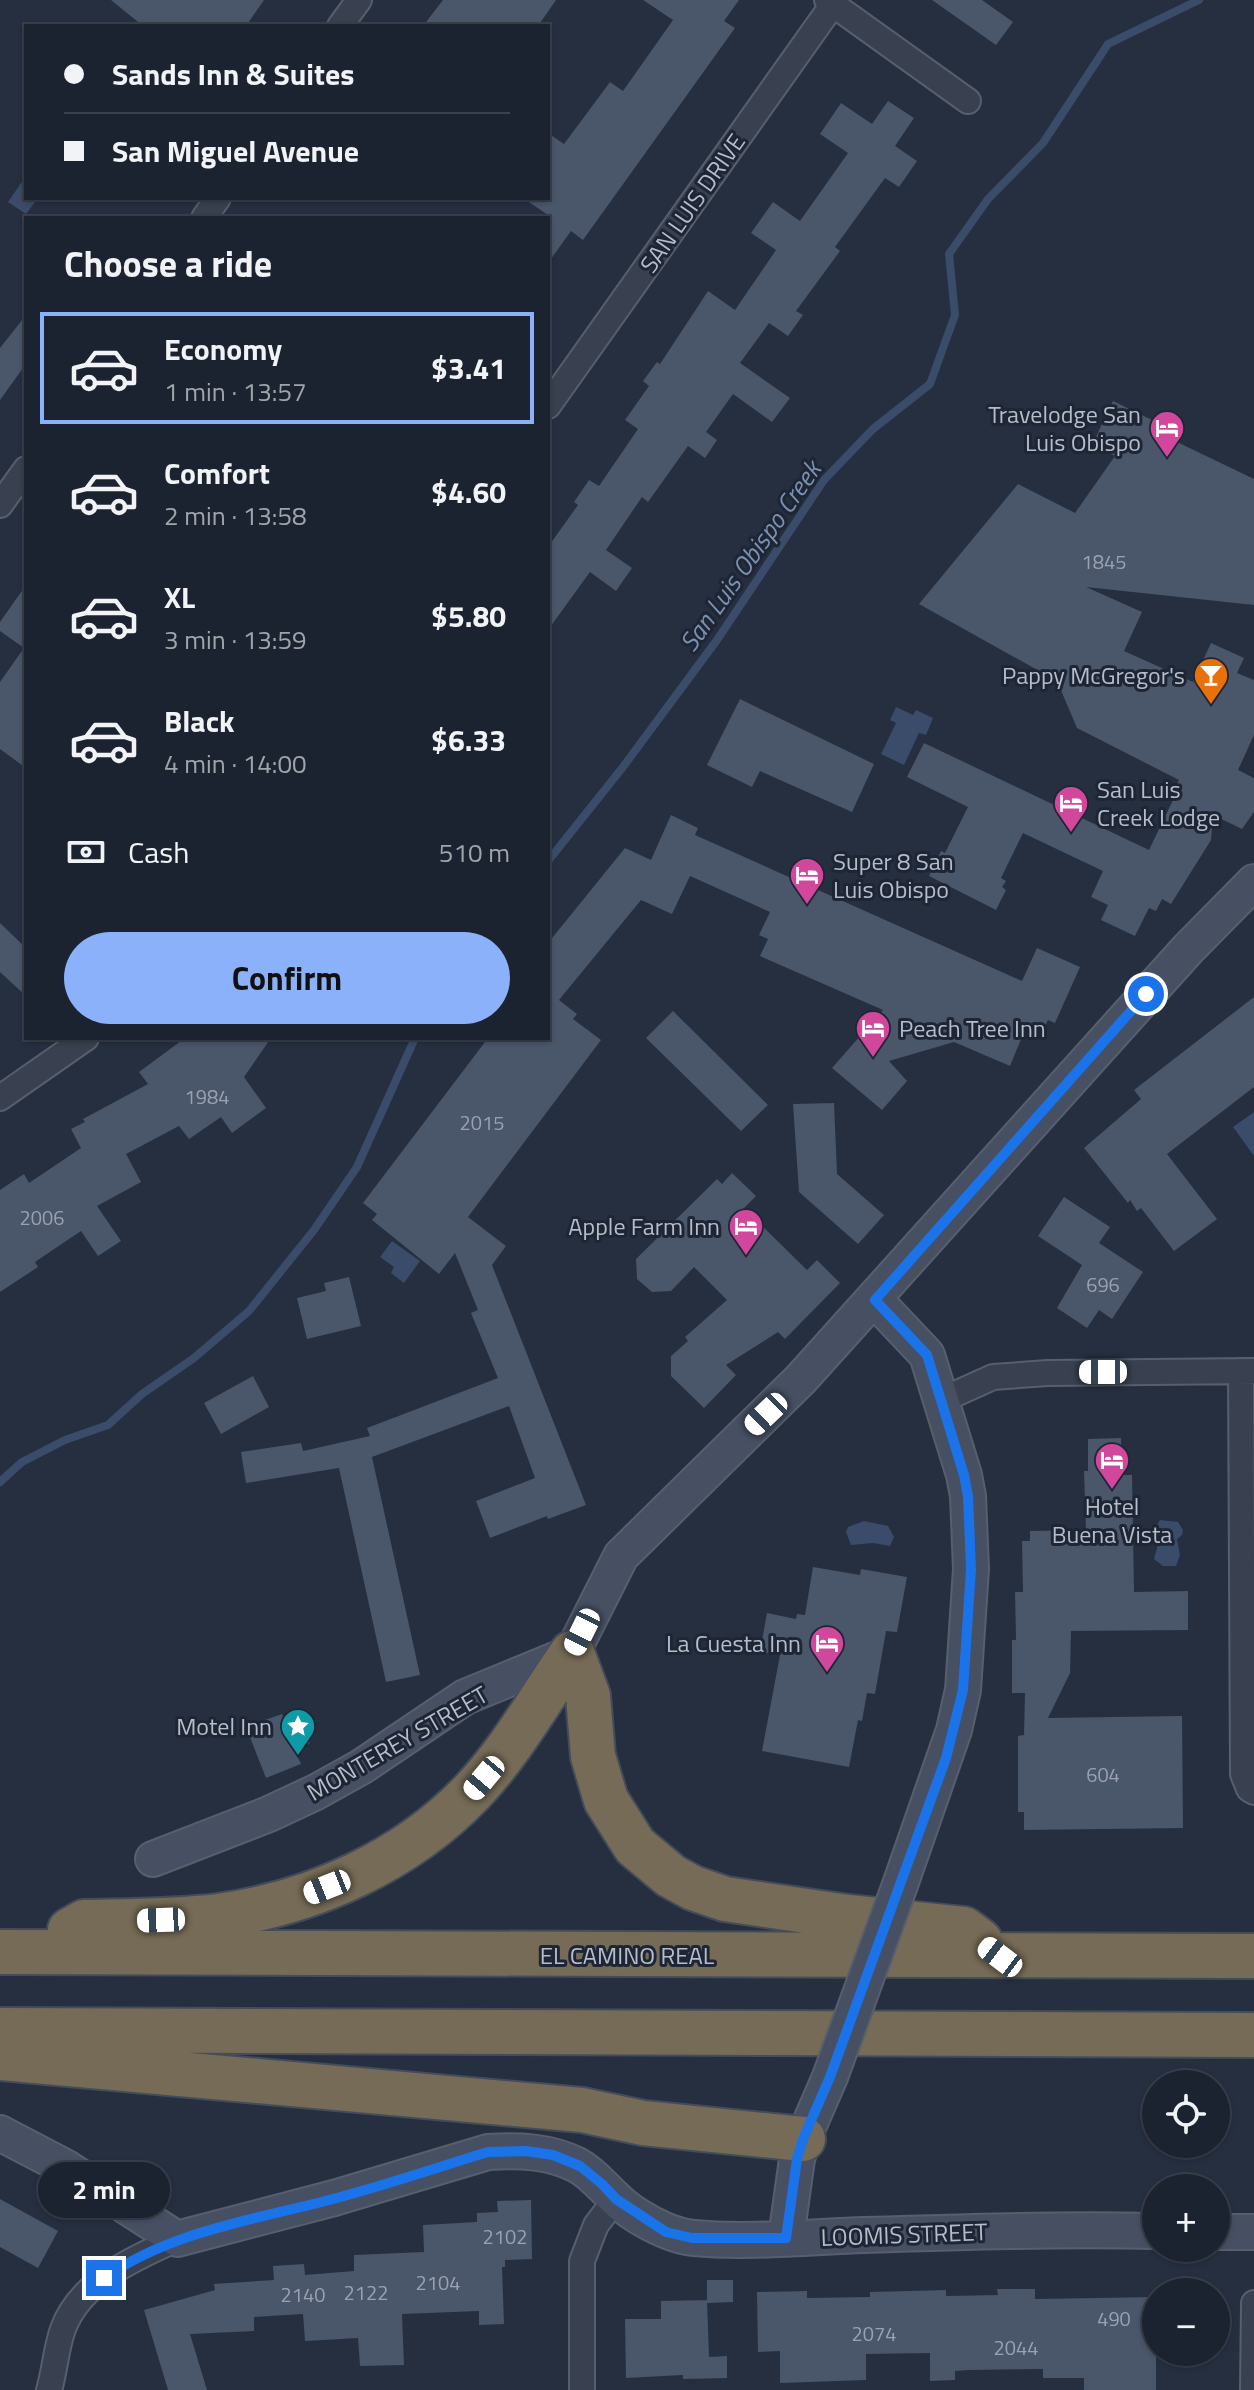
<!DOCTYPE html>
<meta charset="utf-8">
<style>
:root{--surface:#1c2330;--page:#252b38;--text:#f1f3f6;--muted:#a0a4ab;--line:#3a404c;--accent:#8bb1fa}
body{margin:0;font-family:"Titillium Web",sans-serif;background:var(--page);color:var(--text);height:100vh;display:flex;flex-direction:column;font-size:30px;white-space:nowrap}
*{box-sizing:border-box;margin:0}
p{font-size:26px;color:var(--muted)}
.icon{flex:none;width:44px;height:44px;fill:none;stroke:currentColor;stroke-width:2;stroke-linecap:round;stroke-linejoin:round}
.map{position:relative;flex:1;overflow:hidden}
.side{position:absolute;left:24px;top:216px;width:526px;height:824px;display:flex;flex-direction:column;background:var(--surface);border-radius:0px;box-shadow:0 2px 6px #0004,0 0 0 2px var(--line)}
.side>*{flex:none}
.banner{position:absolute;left:24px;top:24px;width:526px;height:176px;border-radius:0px;box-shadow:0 2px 6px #0004,0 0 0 2px var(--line);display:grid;align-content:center;height:176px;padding:0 40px;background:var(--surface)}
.fabs{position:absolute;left:1142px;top:2070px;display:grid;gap:16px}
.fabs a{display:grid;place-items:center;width:88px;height:88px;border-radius:50%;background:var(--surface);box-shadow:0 2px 6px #0004,0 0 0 2px var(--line);font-size:40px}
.end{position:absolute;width:36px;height:36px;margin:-18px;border:10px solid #1a73e8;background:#fff;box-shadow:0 0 0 4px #fff}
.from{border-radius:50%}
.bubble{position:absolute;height:56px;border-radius:28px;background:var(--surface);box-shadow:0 2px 6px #0004,0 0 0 2px var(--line);font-size:26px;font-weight:700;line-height:56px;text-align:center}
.car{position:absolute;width:24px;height:48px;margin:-24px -12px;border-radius:10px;box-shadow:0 0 6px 2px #0007;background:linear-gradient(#fff 24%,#345 0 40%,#fff 0 76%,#345 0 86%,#fff 0)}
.banner b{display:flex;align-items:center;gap:28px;height:76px;font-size:30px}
.banner b+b{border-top:2px solid var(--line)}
.banner i{width:20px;height:20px;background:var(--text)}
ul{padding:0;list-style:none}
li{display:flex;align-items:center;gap:24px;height:112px;margin:0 16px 12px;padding:0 24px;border:4px solid transparent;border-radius:0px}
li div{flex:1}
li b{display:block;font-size:30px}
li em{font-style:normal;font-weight:700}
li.selected{border-color:var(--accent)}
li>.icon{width:72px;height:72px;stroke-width:1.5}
h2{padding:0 40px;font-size:36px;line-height:96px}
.pay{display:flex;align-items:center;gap:20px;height:88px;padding:0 40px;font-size:30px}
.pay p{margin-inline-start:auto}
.primary-button{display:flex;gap:16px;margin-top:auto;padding:16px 40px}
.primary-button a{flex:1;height:92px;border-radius:48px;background:var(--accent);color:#111;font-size:32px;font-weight:700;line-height:92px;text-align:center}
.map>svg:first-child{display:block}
.water{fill:#3a4c69}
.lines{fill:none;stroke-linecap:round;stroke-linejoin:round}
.stream{stroke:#3a4c69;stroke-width:8}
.building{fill:#4a5669}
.street-casing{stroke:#575f6d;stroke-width:28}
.secondary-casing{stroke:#575f6d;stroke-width:38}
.highway-casing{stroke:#444c5a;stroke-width:48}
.street{stroke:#394150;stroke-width:24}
.secondary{stroke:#475063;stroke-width:34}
.highway{stroke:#766b56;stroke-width:44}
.secondary-bridge-casing{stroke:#575f6d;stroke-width:38;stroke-linecap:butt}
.secondary-bridge{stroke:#475063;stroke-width:34}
.route{stroke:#1a73e8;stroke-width:10}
.labels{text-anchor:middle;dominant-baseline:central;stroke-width:6;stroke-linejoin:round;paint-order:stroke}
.number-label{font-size:20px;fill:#9aa2b2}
.street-label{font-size:24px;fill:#b5bcca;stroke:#1e2635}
.poi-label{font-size:24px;fill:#b5bcca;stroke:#1e2635;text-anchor:end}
.water-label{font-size:26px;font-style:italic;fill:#7c91b2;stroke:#1e2635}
</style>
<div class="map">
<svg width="1254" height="2390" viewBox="0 0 1254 2390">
<rect width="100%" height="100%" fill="#252f40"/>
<path class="water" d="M26,176V198H38L26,214L8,202Z
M896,707L913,715L916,710L933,718L926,735L919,733L904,765L881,754L896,723L890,720Z
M1254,1112V1156L1233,1127Z
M392,1241L420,1261L404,1283L391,1273L394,1267L380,1257Z
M1160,1520L1178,1522L1183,1530L1182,1535L1177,1539L1180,1555L1176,1566H1163L1154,1559C1155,1554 1158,1547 1158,1542C1158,1532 1154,1530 1160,1520Z
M864,1521L888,1526L894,1537L890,1546L873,1543L851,1545L846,1532L848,1527Z"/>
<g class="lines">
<path class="stream" d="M548,861L623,767L717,640L824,480L873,429L930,384L955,315L949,254L988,199L1043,143L1108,44L1199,0
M0,1482L22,1462L65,1440L108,1425L142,1394L194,1358L249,1311L314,1230L357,1167L415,1038"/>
</g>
<path class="building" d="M111,0H264L246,26H143Z
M443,0H556L538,26H423Z
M643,0H739L724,21L735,28L583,240L571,231L548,263V215L523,198H548V133L564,144L610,82L623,91L673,20Z
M932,0H982L1013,22L996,45Z
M888,101L914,118L895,146L917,161L899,187L885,178L835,247L840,251L796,311L803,315L788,336L769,323L740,363L790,398L772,422L733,394L706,432L717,440L705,458L688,446L648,502L642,497L606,550L632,568L616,591L590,572L548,630V547L578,505L574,502L589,480L599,486L638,429L625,420L649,386L643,381L657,362L660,364L708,291L735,310L776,250L751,233L773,202L800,221L848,153L820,134L841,103L872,124Z
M26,315V364L0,400V348Z
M1113,401L1154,421L1150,429L1254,479V605L1086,587L1142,612L1124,651L1193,682L1211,643L1244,658L1237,673L1254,680V735L1238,770L1254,778V812L1242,829L1213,815L1211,840L1171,904L1162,899L1156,911L1149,908L1135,936L1101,920L1108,905L1091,897L1103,871L1023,833L1001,878L1006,881L1002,887L1006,890L996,910L929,876L941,851L945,853L968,807L907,777L924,743L1149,850L1175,796L1172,794L1179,780L1077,728L1057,681L919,604L1018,484L1075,513L1115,456L1092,445Z
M26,585V768L0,749V682L24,648L0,631V622Z
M740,699L874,764L852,812L760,771L752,787L707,765Z
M671,815L698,828L695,835L1022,981L1037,948L1080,967L1055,1023L1048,1020L1041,1034L1026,1027L1010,1066L954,1042L889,1061L907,1081L882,1110L832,1068L883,1010L760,956L768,939L759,935L770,912L690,876L672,914L641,900L559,1000L577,1014L573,1019L601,1040L468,1217L506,1246L492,1265L586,1505L548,1519L547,1516L490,1538L476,1501L535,1478L509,1406L372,1457L420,1675L386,1682L339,1468L246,1483L241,1452L301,1443L303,1451L370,1436L367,1428L498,1378L471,1313L478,1310L455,1253L439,1274L372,1220L377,1214L363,1203L488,1038H548V943L625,848L651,860Z
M0,923L26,948V996L0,972Z
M1254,997V1087L1167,1154L1217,1219L1174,1251L1141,1208L1137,1211L1130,1200L1128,1203L1084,1148L1141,1099L1134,1090Z
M673,1011L768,1105L741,1131L646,1038Z
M185,1038H271L244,1077L266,1108L232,1133L221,1117L189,1139L179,1126L126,1154L141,1182L97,1206L121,1241L98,1256L81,1231L35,1262L38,1267L0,1292V1190L24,1174L29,1183L81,1148L71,1129L85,1122L83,1119L148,1084L139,1072Z
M834,1103L837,1174L884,1215L858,1244L799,1192L793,1104Z
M732,1173L756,1196L744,1208L807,1270L817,1260L840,1283L785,1339L778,1332L726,1365L736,1375L704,1408L671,1376V1356L688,1341L685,1337L727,1300L694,1267L671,1291L652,1292L637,1279L636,1259L717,1179L722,1184Z
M1064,1197L1110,1227L1099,1243L1143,1272L1112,1319L1099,1310L1087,1328L1057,1308L1082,1265L1038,1236Z
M349,1277L361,1326L307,1339L297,1298L326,1291L324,1283Z
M253,1376L269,1407L221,1434L204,1403Z
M1121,1438L1122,1475H1132L1134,1592L1188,1591V1630L1071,1631L1070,1673L1048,1718L1182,1716L1183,1828L1024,1830V1812H1018V1736L1024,1735L1025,1693H1012V1640H1016L1015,1592H1023L1022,1541H1030V1531L1086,1530L1084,1471H1088V1439Z
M813,1567L860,1575L861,1569L907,1577L897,1632L886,1631L875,1694L867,1693L862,1721L858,1720L849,1767L762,1751L780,1655L760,1652L767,1613L796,1619L797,1614L805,1615Z
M282,1714L285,1721L299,1716L310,1743L294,1749L301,1764L266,1778L246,1727Z
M0,2199L58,2231L38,2268L0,2247Z
M531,2200L532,2259L505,2260V2267H502L504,2324L479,2325V2311L402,2314L404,2365L360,2366L358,2338L305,2341L303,2314L254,2317V2331L190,2334L207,2390H168L144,2310L215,2290L214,2284L274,2280L273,2266L304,2264L305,2275L354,2271V2255L424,2252L423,2225L477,2222V2213L498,2212L497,2201Z
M707,2280H733V2302L707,2303Z
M997,2289H1035V2299L1156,2297V2390H1084V2378H1043V2369L969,2370L955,2371V2380L930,2381V2353L866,2354V2380L780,2383V2351L758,2352L757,2292L807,2291V2298L870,2297V2292L946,2290V2296L998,2295Z
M707,2300L709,2357L727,2356V2378L683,2379V2375L626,2378L625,2319H661V2301Z"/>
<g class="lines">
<g class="street-casing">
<path id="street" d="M827,0L968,101
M340,26L359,0
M204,218L218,198
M548,406L836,0
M0,505L26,469
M0,1098L86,1038
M1241,1371L1243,1774L1249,1789L1254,1792
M942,1400L993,1377L1048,1373L1254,1371
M49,2390C55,2370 56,2348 63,2329C80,2282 134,2258 177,2239
M582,2390V2261L596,2225L616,2199
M1253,2390L1254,2303"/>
</g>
<g class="secondary-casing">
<path id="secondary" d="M875,1300L927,1355L964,1475L968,1496L971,1569L963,1690L954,1730L900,1885
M153,1859L269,1814L316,1792L361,1767L465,1697L572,1653L621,1556L801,1379L1188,949L1254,882
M0,2133L65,2167L177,2239L334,2198L488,2152C519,2150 549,2151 577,2165C592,2173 602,2186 614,2197C631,2215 669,2236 694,2238C746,2243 810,2237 864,2235C961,2232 1058,2229 1156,2231
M1216,2232H1254
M786,2238L797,2159L803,2139L830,2077"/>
</g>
<g class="highway-casing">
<path id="highway" d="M572,1653L588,1696L593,1756L606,1800L635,1846L671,1876L693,1888L725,1899L848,1917L964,1929L980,1941
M70,1930L84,1922C129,1921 174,1921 218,1916C313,1903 406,1861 472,1792C511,1751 540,1699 572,1653
M0,1952L1254,1956
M0,2030L1254,2035
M0,2058L582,2110L643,2123L803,2139"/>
</g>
<use href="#street" class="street"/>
<use href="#secondary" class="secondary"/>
<use href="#highway" class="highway"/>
<g class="secondary-bridge-casing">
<path id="secondary-bridge" d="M830,2077L900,1885"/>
</g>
<use href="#secondary-bridge" class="secondary-bridge"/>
</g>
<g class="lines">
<path class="route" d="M104,2278C170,2232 252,2220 329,2200C383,2186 435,2168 488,2152L526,2151L553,2155L580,2166L602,2184L616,2199L666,2232L692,2238H786L797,2159L803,2139L830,2077L946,1758L963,1690L971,1569L968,1496L964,1475L927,1355L875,1300L1146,994"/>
</g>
<defs>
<g id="hotel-pin" transform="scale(1.8)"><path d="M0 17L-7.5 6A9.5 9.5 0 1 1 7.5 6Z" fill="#d1479c" stroke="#1e2635"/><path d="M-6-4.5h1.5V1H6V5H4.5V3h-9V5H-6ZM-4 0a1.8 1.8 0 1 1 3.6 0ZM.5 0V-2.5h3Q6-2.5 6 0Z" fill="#fff"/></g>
<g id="bar-pin" transform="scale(1.8)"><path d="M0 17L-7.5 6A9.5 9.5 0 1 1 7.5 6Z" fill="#e8710a" stroke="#1e2635"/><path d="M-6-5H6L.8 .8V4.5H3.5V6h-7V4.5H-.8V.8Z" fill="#fff"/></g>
<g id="sight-pin" transform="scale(1.8)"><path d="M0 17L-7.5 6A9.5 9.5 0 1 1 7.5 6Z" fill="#0f9aa8" stroke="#1e2635"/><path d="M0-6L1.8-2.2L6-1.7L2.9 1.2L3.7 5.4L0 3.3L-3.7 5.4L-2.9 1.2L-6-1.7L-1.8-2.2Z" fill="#fff"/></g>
</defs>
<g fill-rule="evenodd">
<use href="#hotel-pin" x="1167" y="428"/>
<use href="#bar-pin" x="1211" y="675"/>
<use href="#hotel-pin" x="1071" y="803"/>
<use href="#hotel-pin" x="807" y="875"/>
<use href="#hotel-pin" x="873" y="1028"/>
<use href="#hotel-pin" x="746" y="1226"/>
<use href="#hotel-pin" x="1112" y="1460"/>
<use href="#hotel-pin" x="827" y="1643"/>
<use href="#sight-pin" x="298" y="1726"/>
</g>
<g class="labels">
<g class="number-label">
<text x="1104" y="561">1845</text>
<text x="207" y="1096">1984</text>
<text x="482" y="1122">2015</text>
<text x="42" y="1217">2006</text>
<text x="1103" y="1284">696</text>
<text x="1103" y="1774">604</text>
<text x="505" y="2236">2102</text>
<text x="438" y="2282">2104</text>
<text x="366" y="2292">2122</text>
<text x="303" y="2294">2140</text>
<text x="1114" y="2318">490</text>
<text x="874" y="2333">2074</text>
<text x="1016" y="2347">2044</text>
</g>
<g class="street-label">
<text transform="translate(692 203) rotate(-55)">SAN LUIS DRIVE</text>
<text transform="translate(397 1743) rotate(-30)">MONTEREY STREET</text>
<text x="627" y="1955">EL CAMINO REAL</text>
<text transform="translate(904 2234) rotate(-2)">LOOMIS STREET</text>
</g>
<g class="poi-label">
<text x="1141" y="414">Travelodge San<tspan x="1141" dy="28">Luis Obispo</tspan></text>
<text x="1185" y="675">Pappy McGregor's</text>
<text x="1097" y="789" text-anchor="start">San Luis<tspan x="1097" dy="28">Creek Lodge</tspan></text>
<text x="833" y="861" text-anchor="start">Super 8 San<tspan x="833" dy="28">Luis Obispo</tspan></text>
<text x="899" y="1028" text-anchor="start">Peach Tree Inn</text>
<text x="720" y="1226">Apple Farm Inn</text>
<text x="1112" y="1506" text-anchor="middle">Hotel<tspan x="1112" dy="28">Buena Vista</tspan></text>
<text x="801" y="1643">La Cuesta Inn</text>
<text x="272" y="1726">Motel Inn</text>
</g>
<g class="water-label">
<text transform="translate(750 556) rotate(-55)">San Luis Obispo Creek</text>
</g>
</g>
</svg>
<div class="fabs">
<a><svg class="icon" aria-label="locate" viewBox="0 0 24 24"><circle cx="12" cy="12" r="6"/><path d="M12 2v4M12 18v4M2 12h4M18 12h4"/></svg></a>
<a>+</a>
<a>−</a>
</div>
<i class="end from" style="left:1146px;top:994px"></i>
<i class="end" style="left:104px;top:2278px"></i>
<div class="bubble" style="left:38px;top:2162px;width:132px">2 min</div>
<i class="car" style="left:1103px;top:1372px;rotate:270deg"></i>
<i class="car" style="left:766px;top:1414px;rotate:226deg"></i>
<i class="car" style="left:582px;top:1632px;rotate:206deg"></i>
<i class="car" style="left:484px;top:1778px;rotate:220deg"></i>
<i class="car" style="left:327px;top:1887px;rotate:248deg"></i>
<i class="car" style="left:161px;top:1920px;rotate:268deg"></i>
<i class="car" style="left:1000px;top:1957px;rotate:307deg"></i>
<div class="banner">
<b><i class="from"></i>Sands Inn &amp; Suites</b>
<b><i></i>San Miguel Avenue</b>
</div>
<section class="side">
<h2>Choose a ride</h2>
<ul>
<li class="selected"><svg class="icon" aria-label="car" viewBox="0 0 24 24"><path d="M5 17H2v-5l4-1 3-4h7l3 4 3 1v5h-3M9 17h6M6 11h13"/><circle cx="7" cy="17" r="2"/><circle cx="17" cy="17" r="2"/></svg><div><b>Economy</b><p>1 min · 13:57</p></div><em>$3.41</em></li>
<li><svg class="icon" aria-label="car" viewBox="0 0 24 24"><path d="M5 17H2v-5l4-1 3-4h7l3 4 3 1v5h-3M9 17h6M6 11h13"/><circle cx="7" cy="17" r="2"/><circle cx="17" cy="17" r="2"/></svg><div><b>Comfort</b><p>2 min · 13:58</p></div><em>$4.60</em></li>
<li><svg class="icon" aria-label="car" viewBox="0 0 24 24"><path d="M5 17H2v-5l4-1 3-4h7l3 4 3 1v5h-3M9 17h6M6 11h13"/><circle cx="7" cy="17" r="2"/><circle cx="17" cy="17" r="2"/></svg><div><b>XL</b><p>3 min · 13:59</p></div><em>$5.80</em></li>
<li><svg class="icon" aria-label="car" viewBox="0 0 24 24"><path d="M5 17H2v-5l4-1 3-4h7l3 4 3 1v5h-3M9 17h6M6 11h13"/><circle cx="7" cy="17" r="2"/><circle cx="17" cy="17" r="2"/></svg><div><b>Black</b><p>4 min · 14:00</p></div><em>$6.33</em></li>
</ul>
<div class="pay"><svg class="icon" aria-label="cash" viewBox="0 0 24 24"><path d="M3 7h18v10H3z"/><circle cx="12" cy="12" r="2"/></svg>Cash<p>510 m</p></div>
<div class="primary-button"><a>Confirm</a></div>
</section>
</div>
